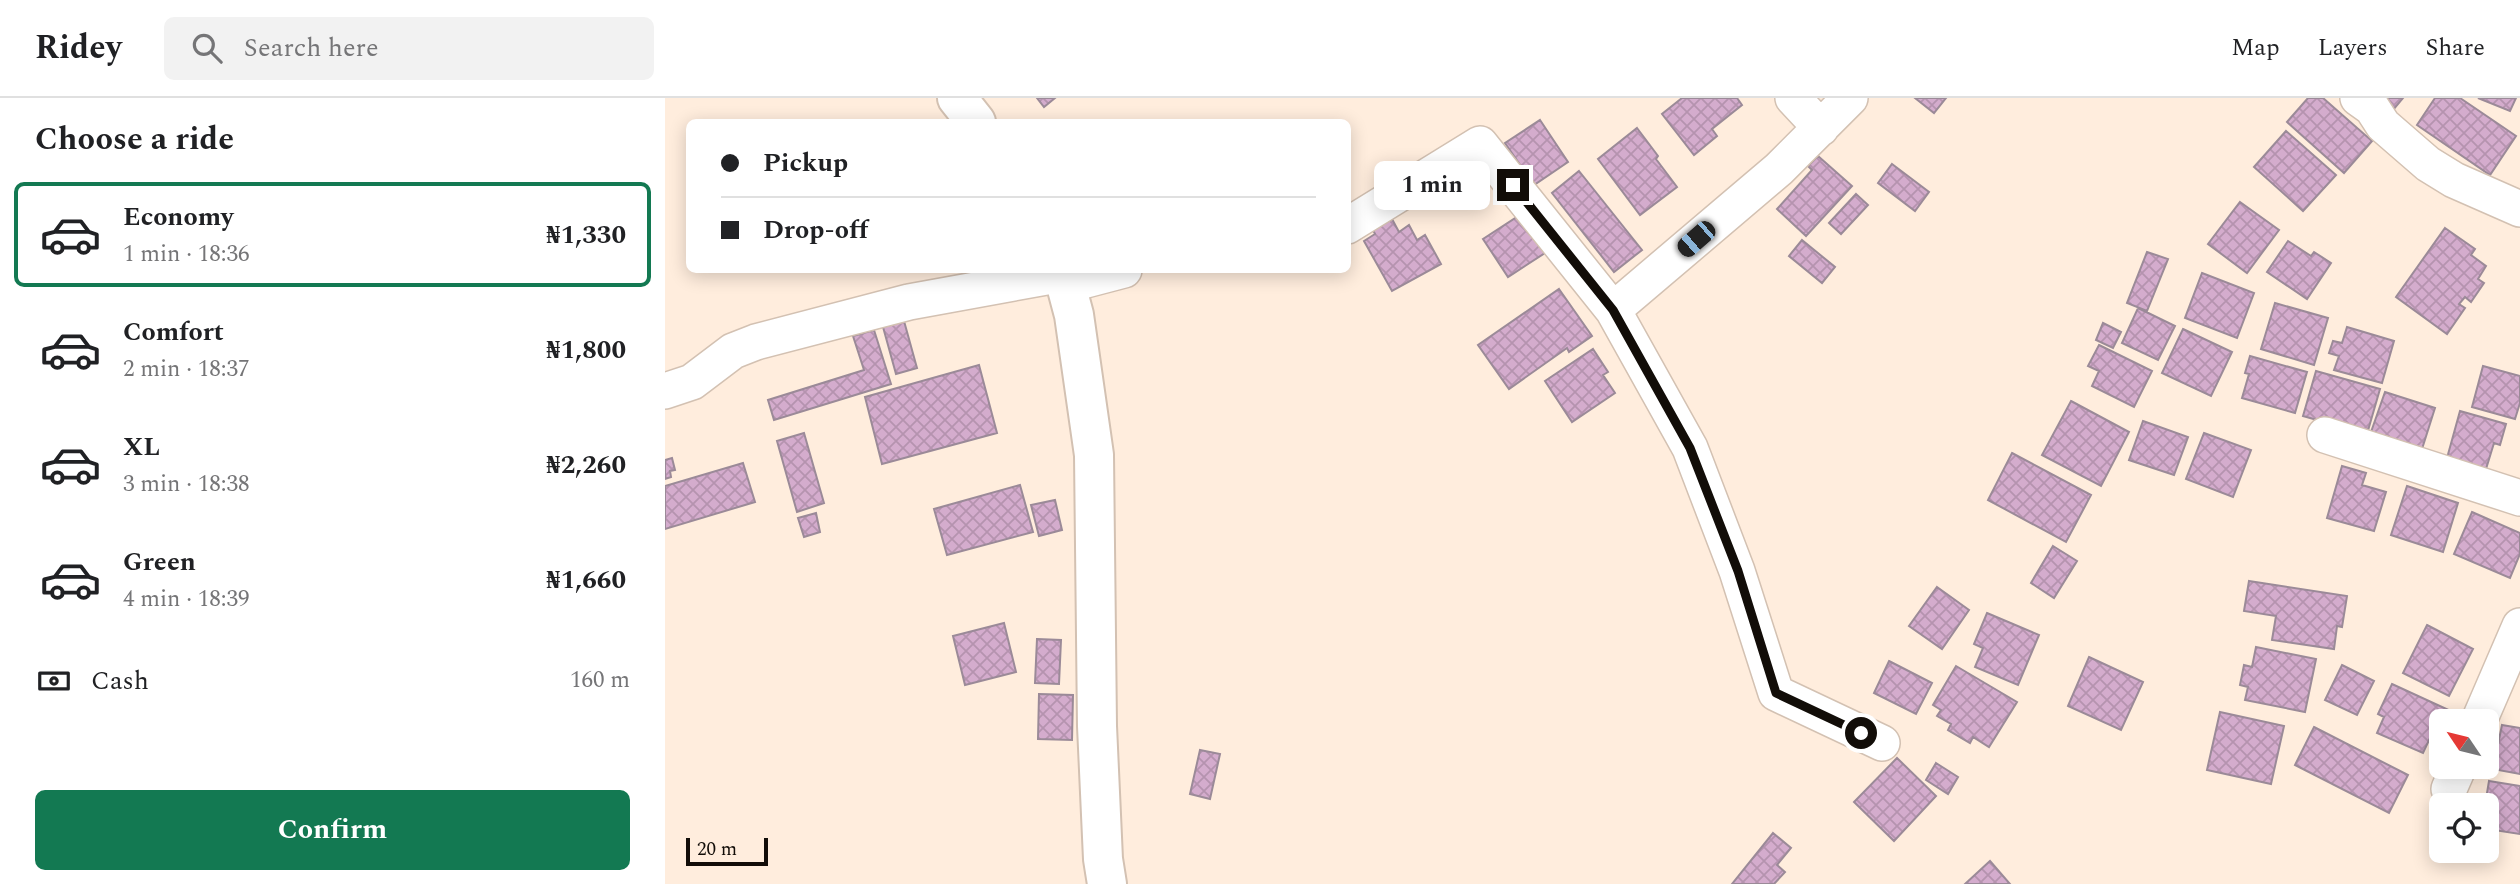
<!DOCTYPE html>
<meta charset="utf-8">
<style>
:root{--surface:#fff;--page:#f2f2f2;--text:#202124;--muted:#757577;--line:#e0e0e0;--accent:#137952}
body{margin:0;font-family:Spectral,serif;background:var(--page);color:var(--text);height:100vh;display:flex;flex-direction:column;font-size:26px;white-space:nowrap}
*{box-sizing:border-box;margin:0}
p{font-size:23px;color:var(--muted)}
.icon{flex:none;width:38px;height:38px;fill:none;stroke:currentColor;stroke-width:2;stroke-linecap:round;stroke-linejoin:round}
.map{position:relative;flex:1;overflow:hidden}
.side{display:flex;flex-direction:column;background:var(--surface);width:665px}
.side>*{flex:none}
.banner{position:absolute;left:21px;top:21px;width:665px;height:154px;border-radius:10px;box-shadow:0 4px 18px #0003;display:grid;align-content:center;height:154px;padding:0 35px;background:var(--surface)}
.needle{width:46px;rotate:305deg}
.fabs{position:absolute;left:1764px;top:611px;display:grid;gap:14px}
.fabs a{display:grid;place-items:center;width:70px;height:70px;border-radius:10px;background:var(--surface);box-shadow:0 4px 18px #0003;font-size:35px}
.scale{position:absolute;left:21px;bottom:18px;width:82px;box-sizing:border-box;padding-left:7px;border:4px solid #120d08;border-top:0;font-size:19px;line-height:24px;white-space:nowrap;color:#120d08;-webkit-text-stroke:5px #ffeddd;paint-order:stroke}
.end{position:absolute;width:32px;height:32px;margin:-16px;border:9px solid #120d08;background:#fff;box-shadow:0 0 0 4px #fff}
.from{border-radius:50%}
.bubble{position:absolute;height:49px;border-radius:10px;background:var(--surface);box-shadow:0 4px 18px #0003;font-size:23px;font-weight:700;line-height:49px;text-align:center}
.car{position:absolute;width:21px;height:42px;margin:-21px -10px;border-radius:9px;box-shadow:0 0 5px 2px #0007;background:linear-gradient(#222 24%,#8ab4d8 0 40%,#222 0 76%,#8ab4d8 0 86%,#222 0)}
.banner b{display:flex;align-items:center;gap:24px;height:66px;font-size:26px}
.banner b+b{border-top:2px solid var(--line)}
.banner i{width:18px;height:18px;background:var(--text)}
ul{padding:0;list-style:none}
li{display:flex;align-items:center;gap:21px;height:105px;margin:0 14px 10px;padding:0 21px;border:4px solid transparent;border-radius:10px}
li div{flex:1}
li b{display:block;font-size:26px}
li em{font-style:normal;font-weight:700}
li.active{border-color:var(--accent)}
li>.icon{width:63px;height:63px;stroke-width:1.5}
h2{padding:0 35px;font-size:32px;line-height:84px}
.pay{display:flex;align-items:center;gap:18px;height:77px;padding:0 35px;font-size:26px}
.pay p{margin-inline-start:auto}
.button{display:flex;gap:14px;margin-top:auto;padding:14px 35px}
.button a{flex:1;height:80px;border-radius:10px;background:var(--accent);color:#fff;font-size:28px;font-weight:700;line-height:80px;text-align:center}
header{display:flex;align-items:center;gap:42px;box-sizing:border-box;height:98px;padding:0 35px;background:var(--surface);border-bottom:2px solid var(--line)}
header strong{font-size:33px}
nav{display:flex;gap:38px;margin-inline-start:auto;font-size:24px}
.search{width:490px;height:63px;background:var(--page);display:flex;align-items:center;gap:18px;box-sizing:border-box;padding:0 24px;border-radius:10px;color:var(--muted);font-size:26px}
main{display:flex;flex:1;min-height:0}
.map>svg:first-child{display:block}
.building{fill:url(#building-cross-hatch);stroke:#9b8a98;stroke-width:2}
.lines{fill:none;stroke-linecap:round;stroke-linejoin:round}
.minor-casing{stroke:#d3c1b2;stroke-width:38}
.major-casing{stroke:#d3c1b2;stroke-width:42}
.minor{stroke:#fff;stroke-width:35}
.major{stroke:#fff;stroke-width:38}
.route{stroke:#120d08;stroke-width:9}
</style>
<header>
<strong>Ridey</strong>
<div class="search"><svg class="icon" aria-label="search" viewBox="0 0 24 24"><circle cx="10" cy="10" r="6"/><path d="M15 15l6 6"/></svg>Search here</div>
<nav><a>Map</a><a>Layers</a><a>Share</a></nav>
</header>
<main>
<section class="side">
<h2>Choose a ride</h2>
<ul>
<li class="active"><svg class="icon" aria-label="car" viewBox="0 0 24 24"><path d="M5 17H2v-5l4-1 3-4h7l3 4 3 1v5h-3M9 17h6M6 11h13"/><circle cx="7" cy="17" r="2"/><circle cx="17" cy="17" r="2"/></svg><div><b>Economy</b><p>1 min · 18:36</p></div><em>₦1,330</em></li>
<li><svg class="icon" aria-label="car" viewBox="0 0 24 24"><path d="M5 17H2v-5l4-1 3-4h7l3 4 3 1v5h-3M9 17h6M6 11h13"/><circle cx="7" cy="17" r="2"/><circle cx="17" cy="17" r="2"/></svg><div><b>Comfort</b><p>2 min · 18:37</p></div><em>₦1,800</em></li>
<li><svg class="icon" aria-label="car" viewBox="0 0 24 24"><path d="M5 17H2v-5l4-1 3-4h7l3 4 3 1v5h-3M9 17h6M6 11h13"/><circle cx="7" cy="17" r="2"/><circle cx="17" cy="17" r="2"/></svg><div><b>XL</b><p>3 min · 18:38</p></div><em>₦2,260</em></li>
<li><svg class="icon" aria-label="car" viewBox="0 0 24 24"><path d="M5 17H2v-5l4-1 3-4h7l3 4 3 1v5h-3M9 17h6M6 11h13"/><circle cx="7" cy="17" r="2"/><circle cx="17" cy="17" r="2"/></svg><div><b>Green</b><p>4 min · 18:39</p></div><em>₦1,660</em></li>
</ul>
<div class="pay"><svg class="icon" aria-label="cash" viewBox="0 0 24 24"><path d="M3 7h18v10H3z"/><circle cx="12" cy="12" r="2"/></svg>Cash<p>160 m</p></div>
<div class="button"><a>Confirm</a></div>
</section>
<div class="map">
<svg width="1855" height="786" viewBox="0 0 1855 786">
<defs>
<pattern id="building-cross-hatch" width="8" height="8" patternUnits="userSpaceOnUse" patternTransform="scale(1.75)"><rect width="8" height="8" fill="#d4accd"/><path d="M0 0l8 8M0 8l8-8" fill="none" stroke="#b593af"/></pattern>
</defs>
<rect width="100%" height="100%" fill="#ffeddd"/>
<path class="building" d="M372,0H390L379,9Z
M1017,0H1072L1077,7L1047,31L1052,38L1029,57L997,16Z
M1250,0H1281L1269,15Z
M1643,0H1658L1707,43L1679,75L1622,24Z
M1715,0H1738L1728,12Z
M1770,0H1795L1851,38L1825,77L1752,27Z
M1813,0H1851L1845,13Z
M875,22L903,64L869,87L840,45Z
M972,30L993,58L991,61L1012,89L975,117L933,61Z
M1621,33L1671,77L1638,113L1589,69Z
M1153,58L1187,88L1141,138L1112,111L1147,72L1143,68Z
M1227,66L1264,94L1250,113L1213,85Z
M914,73L977,152L949,174L887,95Z
M1191,96L1203,107L1176,136L1164,125Z
M1575,104L1614,132L1582,175L1543,146Z
M855,117L880,155L843,179L818,141Z
M727,121L734,134L744,127L752,142L760,137L776,166L727,193L699,143L710,136L708,132Z
M1780,130L1810,151L1806,157L1821,168L1813,181L1819,185L1806,204L1800,199L1794,206L1800,210L1782,236L1731,199Z
M1137,142L1170,169L1157,185L1124,158Z
M1623,143L1646,158L1649,154L1666,165L1642,201L1602,174Z
M1482,154L1503,161L1482,213L1462,205Z
M1537,175L1589,195L1572,240L1520,220Z
M894,191L927,238L904,254L902,250L844,291L813,247Z
M1610,205L1663,220L1649,267L1596,251Z
M1473,210L1510,228L1493,262L1457,245Z
M239,223L252,270L231,276L218,229Z
M1438,225L1456,234L1448,250L1431,242Z
M1682,229L1729,243L1717,285L1669,272L1674,258L1664,255L1668,243L1677,245Z
M1518,231L1567,254L1546,298L1497,275Z
M209,232L226,286L109,322L103,302L199,272L188,238Z
M1434,247L1487,273L1469,309L1427,288L1434,273L1423,268Z
M928,251L943,274L938,277L950,295L907,324L880,283Z
M1585,258L1642,274L1630,315L1577,300L1584,276L1580,275Z
M314,267L332,335L217,366L200,299Z
M1818,268L1855,278V305L1850,321L1807,309Z
M1651,273L1715,291L1702,336L1638,318Z
M1720,294L1770,310L1757,351L1706,334Z
M1406,303L1464,334L1436,388L1377,357Z
M1795,313L1841,326L1835,347L1829,345L1821,371L1782,360Z
M1478,323L1523,339L1509,377L1464,362Z
M139,335L159,405L132,414L112,343Z
M1539,335L1586,352L1568,399L1521,381Z
M1347,355L1426,397L1401,444L1323,402Z
M7,360L10,372L5,373L6,379L0,381V362Z
M78,365L90,404L0,431V388Z
M1677,368L1701,375L1697,387L1721,394L1709,433L1662,420Z
M355,387L368,434L282,457L269,411Z
M1742,388L1793,405L1778,454L1726,437Z
M390,402L397,432L374,438L366,407Z
M1807,414L1855,435V456L1845,480L1789,456Z
M151,415L155,434L139,439L133,420Z
M1388,448L1412,463L1389,500L1366,485Z
M1584,483L1682,498L1677,529L1672,528L1669,551L1607,542L1611,518L1579,513Z
M1272,489L1304,512L1277,551L1244,528Z
M1322,515L1374,537L1353,587L1310,569L1318,550L1309,546Z
M339,525L351,574L300,587L288,538Z
M1762,527L1808,551L1784,598L1738,575Z
M372,541L396,542L394,586L370,585Z
M1591,549L1651,561L1640,614L1580,602L1583,589L1575,587L1579,567L1587,569Z
M1424,559L1478,584L1456,632L1403,608Z
M1224,563L1267,585L1251,616L1209,595Z
M1677,567L1709,583L1692,617L1660,602Z
M1291,568L1352,604L1324,649L1308,639L1305,645L1283,632L1286,626L1272,618L1276,612L1268,607Z
M1727,586L1788,614L1784,623H1776L1774,644L1765,640L1758,655L1712,635L1719,619L1713,616Z
M374,596L408,597L407,642L373,641Z
M1555,614L1619,628L1606,686L1542,672Z
M1837,627L1855,630V676L1828,671Z
M1649,629L1743,677L1724,715L1630,667Z
M535,652L555,656L545,701L525,696Z
M1232,660L1271,698L1229,743L1189,704Z
M1271,665L1293,679L1283,696L1261,682Z
M1824,683L1855,688V736L1822,731L1820,707Z
M1108,735L1126,750L1112,767L1120,774L1109,786H1067Z
M1325,763L1345,786H1300Z"/>
<g class="lines">
<g class="minor-casing">
<path id="minor" d="M1128,0L1156,30
M1693,0L1707,10L1718,27L1763,66L1789,82L1855,111
M682,128L815,46L948,212L1025,350L1072,473L1111,595L1217,645
M402,187L459,172
M948,212L1114,71L1185,0
M0,293L27,284L68,253L91,244L244,204L398,176
M1660,337L1855,400
M1814,623L1855,528
M1784,691L1794,668"/>
</g>
<g class="major-casing">
<path id="major" d="M292,0L311,24
M397,172L409,217L429,357L432,628L438,761L442,786"/>
</g>
<use href="#minor" class="minor"/>
<use href="#major" class="major"/>
</g>
<g class="lines">
<path class="route" d="M848,87L948,212L1025,350L1073,473L1111,595L1196,635"/>
</g>
</svg>
<div class="fabs">
<a><svg class="needle" viewBox="-14 -14 28 28"><path d="M0-13l5 13h-10z" fill="#e53935"/><path d="M0 13l5-13h-10z" fill="#757577"/></svg></a>
<a><svg class="icon" aria-label="locate" viewBox="0 0 24 24"><circle cx="12" cy="12" r="6"/><path d="M12 2v4M12 18v4M2 12h4M18 12h4"/></svg></a>
</div>
<div class="scale">20 m</div>
<i class="end from" style="left:1196px;top:635px"></i>
<i class="end" style="left:848px;top:87px"></i>
<div class="bubble" style="left:709px;top:63px;width:116px">1 min</div>
<i class="car" style="left:1031px;top:141px;rotate:229deg"></i>
<div class="banner">
<b><i class="from"></i>Pickup</b>
<b><i></i>Drop-off</b>
</div>
</div>
</main>
